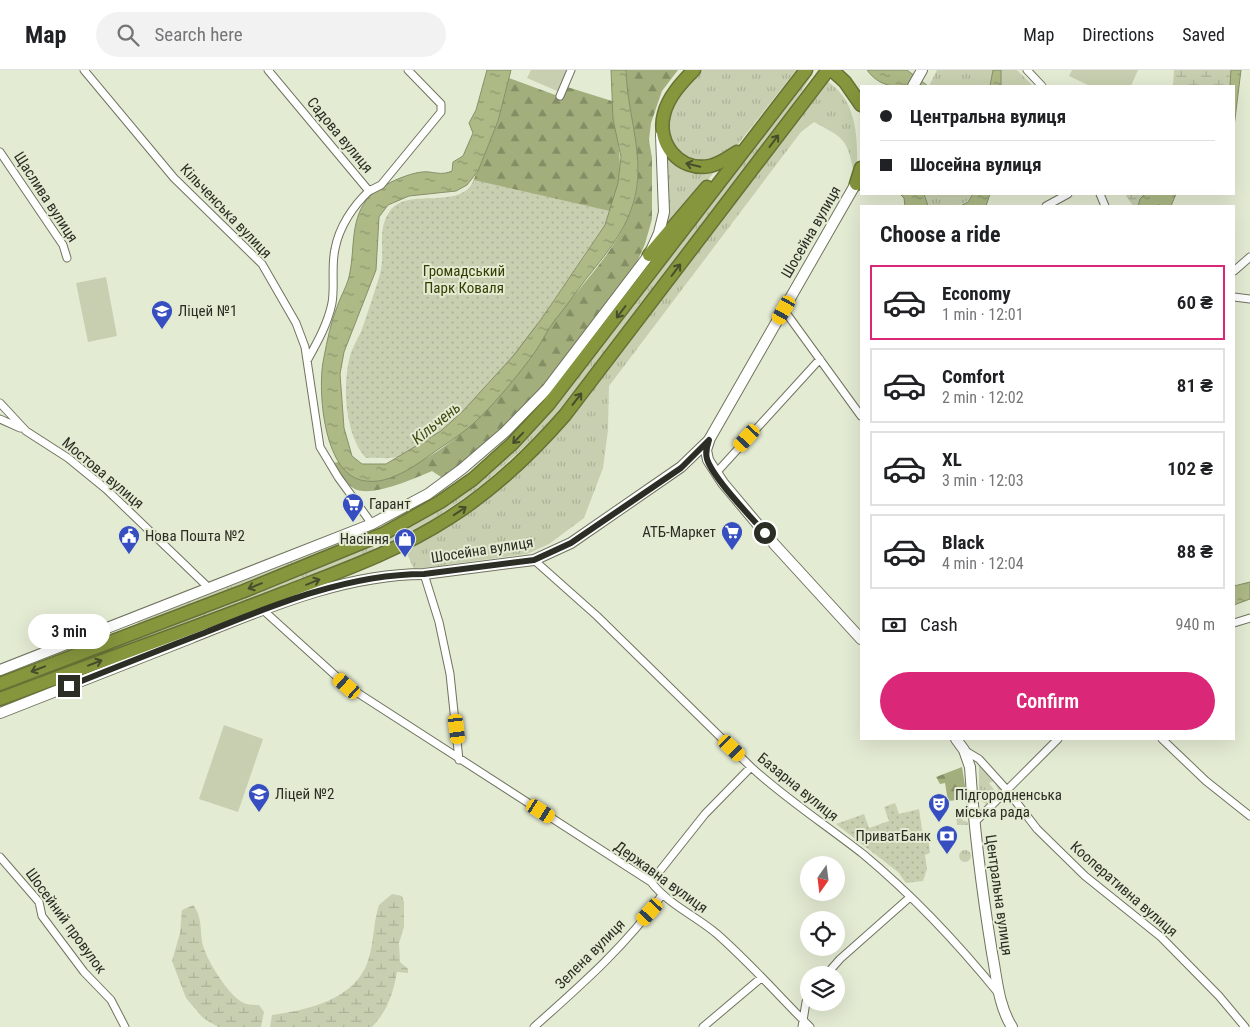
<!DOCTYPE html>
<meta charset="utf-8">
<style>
:root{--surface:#fff;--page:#f2f2f2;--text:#202124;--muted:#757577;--line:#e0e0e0;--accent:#db2777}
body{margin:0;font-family:"Roboto Condensed",sans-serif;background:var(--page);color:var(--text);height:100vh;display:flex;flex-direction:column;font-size:19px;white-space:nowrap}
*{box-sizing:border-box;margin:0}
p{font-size:16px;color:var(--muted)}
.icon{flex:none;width:28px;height:28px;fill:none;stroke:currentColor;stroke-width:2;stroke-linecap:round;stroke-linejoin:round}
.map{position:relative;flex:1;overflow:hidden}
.panel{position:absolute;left:860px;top:135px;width:375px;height:535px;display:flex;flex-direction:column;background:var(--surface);border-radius:0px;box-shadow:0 5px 20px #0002}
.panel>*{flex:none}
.banner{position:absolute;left:860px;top:15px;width:375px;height:110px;border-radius:0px;box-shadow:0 5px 20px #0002;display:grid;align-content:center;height:110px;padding:0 20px;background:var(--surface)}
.needle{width:32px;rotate:194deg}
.buttons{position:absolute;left:800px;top:786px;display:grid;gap:10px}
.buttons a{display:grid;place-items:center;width:45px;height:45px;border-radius:50%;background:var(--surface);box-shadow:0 5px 20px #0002;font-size:25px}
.end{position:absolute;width:22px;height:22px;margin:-11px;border:6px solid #2c2e25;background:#fff;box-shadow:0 0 0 2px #fff}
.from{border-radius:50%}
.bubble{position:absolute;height:35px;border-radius:18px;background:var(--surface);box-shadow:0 5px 20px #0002;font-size:16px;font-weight:600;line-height:35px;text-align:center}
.car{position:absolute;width:15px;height:30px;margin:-15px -8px;border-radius:6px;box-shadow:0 0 4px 1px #0007;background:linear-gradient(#f5c518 24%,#345 0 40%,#f5c518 0 76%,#345 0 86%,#f5c518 0)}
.banner b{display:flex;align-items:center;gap:18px;height:48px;font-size:19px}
.banner b+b{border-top:1px solid var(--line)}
.banner i{width:12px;height:12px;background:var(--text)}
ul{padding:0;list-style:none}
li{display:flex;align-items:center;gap:15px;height:75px;margin:0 10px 8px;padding:0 10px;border:2px solid var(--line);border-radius:0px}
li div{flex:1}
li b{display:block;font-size:19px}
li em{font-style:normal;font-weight:600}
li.current{border-color:var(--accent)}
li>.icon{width:45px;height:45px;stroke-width:1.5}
h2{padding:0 20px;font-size:22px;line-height:60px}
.pay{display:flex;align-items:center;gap:12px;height:55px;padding:0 20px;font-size:19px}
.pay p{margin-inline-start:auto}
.button{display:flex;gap:10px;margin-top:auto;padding:10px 20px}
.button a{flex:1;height:58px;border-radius:30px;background:var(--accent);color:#fff;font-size:20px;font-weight:600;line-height:58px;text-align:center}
header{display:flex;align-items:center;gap:30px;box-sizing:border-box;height:70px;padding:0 25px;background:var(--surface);border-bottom:1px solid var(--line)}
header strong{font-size:24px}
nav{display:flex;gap:28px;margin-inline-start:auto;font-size:18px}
.search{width:350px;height:45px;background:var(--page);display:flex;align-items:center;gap:12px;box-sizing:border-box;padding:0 18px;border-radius:28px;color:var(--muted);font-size:19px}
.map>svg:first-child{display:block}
.grass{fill:url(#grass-tufts)}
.forest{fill:url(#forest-firs)}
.wetland{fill:url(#wetland-marsh)}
.park{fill:url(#park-dots)}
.garden{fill:#c7cfb0}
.water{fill:url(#water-ripples);stroke:#869069}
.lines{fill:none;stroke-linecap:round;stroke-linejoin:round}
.street-casing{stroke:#6f745f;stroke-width:9}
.secondary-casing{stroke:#6f745f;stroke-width:12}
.highway-casing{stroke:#667235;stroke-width:15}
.street{stroke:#fff;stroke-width:7}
.secondary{stroke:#fff;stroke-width:10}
.highway{stroke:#85963d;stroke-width:12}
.oneway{stroke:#474d2c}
.route{stroke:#2c2e25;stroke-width:6}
.labels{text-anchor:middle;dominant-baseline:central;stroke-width:4;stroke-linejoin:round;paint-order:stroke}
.street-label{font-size:15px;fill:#2c2e25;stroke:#e4ebd3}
.park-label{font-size:15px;fill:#343e00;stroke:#e4ebd3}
.poi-label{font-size:15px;fill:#2c2e25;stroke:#e4ebd3;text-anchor:start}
.water-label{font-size:16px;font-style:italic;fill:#434d13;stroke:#e4ebd3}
</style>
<header>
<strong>Map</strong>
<div class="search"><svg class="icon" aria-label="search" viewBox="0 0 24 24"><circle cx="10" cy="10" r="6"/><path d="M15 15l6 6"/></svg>Search here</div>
<nav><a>Map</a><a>Directions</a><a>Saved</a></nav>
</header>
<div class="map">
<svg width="1250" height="957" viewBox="0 0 1250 957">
<defs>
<pattern id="grass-tufts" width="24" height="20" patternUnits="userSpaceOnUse" patternTransform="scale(1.25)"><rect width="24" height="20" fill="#c7cfb0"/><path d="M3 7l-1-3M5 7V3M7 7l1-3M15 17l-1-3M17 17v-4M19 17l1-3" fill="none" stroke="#abb297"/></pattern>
<pattern id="forest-firs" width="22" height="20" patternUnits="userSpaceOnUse" patternTransform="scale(1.25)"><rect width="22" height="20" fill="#a2ae7c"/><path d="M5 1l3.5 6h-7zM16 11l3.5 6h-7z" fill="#848e65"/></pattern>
<pattern id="wetland-marsh" width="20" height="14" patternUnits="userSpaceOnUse" patternTransform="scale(1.25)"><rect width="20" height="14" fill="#c7cfb0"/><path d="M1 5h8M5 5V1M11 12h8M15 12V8" fill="none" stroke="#abb297"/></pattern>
<pattern id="park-dots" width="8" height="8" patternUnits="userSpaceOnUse" patternTransform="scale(1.25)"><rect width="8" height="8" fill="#c7cfb0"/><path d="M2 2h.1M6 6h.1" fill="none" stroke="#abb297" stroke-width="1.8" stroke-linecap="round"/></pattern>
<pattern id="water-ripples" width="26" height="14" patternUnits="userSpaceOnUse" patternTransform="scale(1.25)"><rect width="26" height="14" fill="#adba86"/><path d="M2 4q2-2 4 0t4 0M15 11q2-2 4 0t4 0" fill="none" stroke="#8d986d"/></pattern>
</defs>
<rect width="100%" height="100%" fill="#e4ebd3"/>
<path class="grass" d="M700,0H796L735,78L718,90L689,91L667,71L669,43L686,14Z
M937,0H993L990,16H929Z
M1001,0H1017L1033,16H1001Z
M810,2L813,4L795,31L615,271L545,358L480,417L429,452L382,477L378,470L502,387Z
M827,11C856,29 858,66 857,97L853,99C847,67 841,67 814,52L801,62L609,316L608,360L603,398L584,448L549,474L527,484L414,499L405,479L518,400Z
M665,79L667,84L718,97L661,170L669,135Z
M924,124H973C964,140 945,136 928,136Z
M363,462L365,466L136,555L140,549Z
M371,473L375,479L348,492L116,580L114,573Z
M110,575L112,582L0,626V618Z
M68,576L80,577L0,608V603Z
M979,690L1003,717L999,721L994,711L989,713L997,724L986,734L981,731L979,723Z
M966,741L962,750L968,752V755H957L956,743Z
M959 786a6 6 0 1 1 12 0a6 6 0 1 1-12 0Z"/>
<path class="forest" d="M626,0H678L662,21L651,53L649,70L652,88V149L645,174L636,194L535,325L467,391L444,409L432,401C415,408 370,429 353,418C345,412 338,400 332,393L339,392C357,416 370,413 395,403C447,383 479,350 513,307C520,299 529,290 535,281C542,272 546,262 553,252C580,215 619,180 633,134C648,89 625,45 626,0Z
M509,8L558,26L564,16L612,31C614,60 624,85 618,114C609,157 590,172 568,207C533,262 494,322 440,361C427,371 412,379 398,387L382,383L467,126L498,51Z
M962,697L967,729L948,731L945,713L940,714L936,707Z"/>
<path class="wetland" d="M1174,0H1231L1230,16H1173Z
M1125,124H1145L1140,129L1138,136H1133Z
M392,824L402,826L404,832V857L399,873L400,892L408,899V903L397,902C393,924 388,940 372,957H270L272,945C307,940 355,930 368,891C374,873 373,853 379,835Z
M193,835C202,846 200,858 202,872C205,888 229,927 244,933C248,935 255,935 259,935L264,942L261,957H218L203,948L186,928L172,891L180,863L182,840Z"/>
<path class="park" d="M474,110L610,141L605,155C553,228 483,349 400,386C391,390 376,387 366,388C345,365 342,316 350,286C352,278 357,270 361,262C367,245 375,221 380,204C386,183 376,159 390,141C408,116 460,142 474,110Z
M895,733L899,744L919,739L923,766H928L930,783L925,785L927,799L923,811L906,813L898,802L836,754L864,744L869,758L889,751L884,737Z"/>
<path class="garden" d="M531,0H575L564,24L527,8Z
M1072,0H1138L1131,16H1090L1069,6Z
M106,207L117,266L88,272L76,213Z
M224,655L263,669L238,742L199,729Z"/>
<path class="water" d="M487,0H511L498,51L478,101L467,115L456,121L409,126L388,135L379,147L376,200L344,282L340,304L344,358L352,386L362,394H386L441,361L463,341L514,285L540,251L605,155L618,113L621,87L613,49L611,0H626C627,46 647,89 633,134C624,164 604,186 586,209C575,223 566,237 555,250C547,260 542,272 535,282C520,303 492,337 474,353C463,363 452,370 440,378C417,394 385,421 355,408C323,393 317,317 324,287C327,271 331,252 337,237C341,225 348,215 350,202C355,176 350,147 370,126C381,115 413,100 429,102C438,103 443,105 452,101L453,92L463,86L473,63L469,53L476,40Z
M867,0H907L928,16C904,16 883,22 867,0Z
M993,0H1001V16H990Z
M1231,0H1241L1234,57V16H1230Z
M900,124H924L928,136H905L904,128Z
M973,124H990L986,136H960L968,132Z
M1145,124H1176L1171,136H1138L1140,129Z
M1250,512V529L1234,535V516Z"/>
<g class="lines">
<g class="street-casing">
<path id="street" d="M84,0L174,108L262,194L296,253L305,277L320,377L338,407L372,454
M268,0L369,121C353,136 339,157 335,179C331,197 335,215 332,233C328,253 318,271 308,289
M1027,0L1042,16
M560,26L571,0
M0,82L63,175L67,188
M369,121L381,115L441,42V34L408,0
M1100,124L1105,136
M1046,136L1068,124
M1234,201L1250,187
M1234,227L1250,229
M784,240L861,346
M0,333L26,361L68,388L106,419L209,518
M0,349L20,358
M716,403L820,289
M534,490L597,546L751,697C786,729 826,755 863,784C910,823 960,876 999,924
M424,504L439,552L450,604L459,690
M263,540L347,616L651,812C669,835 696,846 717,864C750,893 779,926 810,957
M1234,553L1250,548
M1162,669L1206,711L1250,746
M964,680L979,689L1007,720L1037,759L1085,806L1161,867L1219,926L1245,957
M974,753L1058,669
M0,787L39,832L42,846L84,902L111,930L125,957
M651,812L705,744L751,697
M826,905L840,889L909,828
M534,957C580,916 626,876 662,825
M703,957L761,908
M802,957L806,932L809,928"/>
</g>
<g class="secondary-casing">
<path id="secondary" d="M913,16L922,0
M709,371L706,380L708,390L723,413L775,475L861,569
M0,600L372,454L428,424L462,399L505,362L547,319L649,185L659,163L664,142L661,65
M0,643C64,618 127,593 191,568C264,539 343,504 424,504L534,490L571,473L681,397L709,370L859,108
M956,669L964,680L970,697C974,759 982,821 992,883C997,908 998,935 1012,957"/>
</g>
<g class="highway-casing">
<path id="highway" d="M694,0C682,12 668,27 664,44C656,73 679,102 710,96C720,94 729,87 737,82
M832,0L845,12L861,35
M856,114L861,98
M649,185L707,117
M0,614L244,521L383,464L440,432L473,409L513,373L548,335L806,0
M0,629C94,593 190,560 284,523C341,501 398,481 449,448C493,420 531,384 565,345L828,0"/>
</g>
<use href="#street" class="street"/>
<use href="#secondary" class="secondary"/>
<use href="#highway" class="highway"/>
</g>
<defs><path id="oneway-shaft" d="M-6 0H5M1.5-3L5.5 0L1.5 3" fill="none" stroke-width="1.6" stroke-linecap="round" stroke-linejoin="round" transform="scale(1.25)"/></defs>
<g class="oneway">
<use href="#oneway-shaft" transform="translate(774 71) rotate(-53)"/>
<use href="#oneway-shaft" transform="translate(693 95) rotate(-166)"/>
<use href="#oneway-shaft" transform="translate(676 200) rotate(-53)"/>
<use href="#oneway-shaft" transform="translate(621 242) rotate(127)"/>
<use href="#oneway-shaft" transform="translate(577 329) rotate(-52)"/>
<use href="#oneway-shaft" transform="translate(518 368) rotate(134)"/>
<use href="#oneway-shaft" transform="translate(460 441) rotate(-34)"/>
<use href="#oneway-shaft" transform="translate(313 512) rotate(-22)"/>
<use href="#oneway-shaft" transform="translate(255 516) rotate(158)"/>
<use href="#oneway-shaft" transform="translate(95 593) rotate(-21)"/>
<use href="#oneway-shaft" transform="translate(38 599) rotate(159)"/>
</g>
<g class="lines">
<path class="route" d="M69,616C114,598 159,580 204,563C273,535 348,504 424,504L534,490L571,473L681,398L709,370C707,376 705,382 707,389C713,408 750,446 765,463"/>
</g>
<defs>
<g id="school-pin" transform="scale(1.125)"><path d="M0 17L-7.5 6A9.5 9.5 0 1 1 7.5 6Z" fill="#364ec0" stroke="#e4ebd3"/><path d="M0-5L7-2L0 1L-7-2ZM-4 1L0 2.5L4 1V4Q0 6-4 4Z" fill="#fff"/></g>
<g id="supermarket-pin" transform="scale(1.125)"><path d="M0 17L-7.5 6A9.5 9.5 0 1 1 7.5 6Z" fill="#364ec0" stroke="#e4ebd3"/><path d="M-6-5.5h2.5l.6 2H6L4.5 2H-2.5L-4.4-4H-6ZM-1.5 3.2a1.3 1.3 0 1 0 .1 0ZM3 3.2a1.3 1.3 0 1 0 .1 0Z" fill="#fff"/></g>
<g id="civic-pin" transform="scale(1.125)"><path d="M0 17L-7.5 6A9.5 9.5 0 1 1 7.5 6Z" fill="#364ec0" stroke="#e4ebd3"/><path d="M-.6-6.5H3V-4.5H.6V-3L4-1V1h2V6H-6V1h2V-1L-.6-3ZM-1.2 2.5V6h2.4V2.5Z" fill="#fff"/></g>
<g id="shop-pin" transform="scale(1.125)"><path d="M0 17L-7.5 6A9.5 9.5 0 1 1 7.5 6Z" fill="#364ec0" stroke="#e4ebd3"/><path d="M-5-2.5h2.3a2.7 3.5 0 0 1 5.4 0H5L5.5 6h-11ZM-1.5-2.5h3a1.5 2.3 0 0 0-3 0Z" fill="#fff"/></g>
<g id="theatre-pin" transform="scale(1.125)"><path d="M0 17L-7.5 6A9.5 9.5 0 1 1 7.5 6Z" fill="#364ec0" stroke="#e4ebd3"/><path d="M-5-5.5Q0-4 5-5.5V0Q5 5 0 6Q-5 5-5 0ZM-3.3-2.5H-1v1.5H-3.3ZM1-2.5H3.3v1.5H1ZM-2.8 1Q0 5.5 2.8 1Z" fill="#fff"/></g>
<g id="bank-pin" transform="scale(1.125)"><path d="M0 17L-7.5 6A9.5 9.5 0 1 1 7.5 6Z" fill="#364ec0" stroke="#e4ebd3"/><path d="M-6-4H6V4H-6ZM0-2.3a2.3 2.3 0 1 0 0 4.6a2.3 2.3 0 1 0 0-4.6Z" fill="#fff"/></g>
</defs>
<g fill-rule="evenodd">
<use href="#school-pin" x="162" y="241"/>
<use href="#supermarket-pin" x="353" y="434"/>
<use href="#supermarket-pin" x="732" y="462"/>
<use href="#civic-pin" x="129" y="466"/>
<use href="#shop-pin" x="405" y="469"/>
<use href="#school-pin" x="259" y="724"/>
<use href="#theatre-pin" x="939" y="734"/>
<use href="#bank-pin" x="947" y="766"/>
</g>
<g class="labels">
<g class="street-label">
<text transform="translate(340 65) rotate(50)">Садова вулиця</text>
<text transform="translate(46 127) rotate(57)">Щаслива вулиця</text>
<text transform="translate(226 141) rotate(46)">Кільченська вулиця</text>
<text transform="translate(811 162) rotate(-60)">Шосейна вулиця</text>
<text transform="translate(103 403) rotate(40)">Мостова вулиця</text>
<text transform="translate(482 480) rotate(-9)">Шосейна вулиця</text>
<text transform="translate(798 717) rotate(39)">Базарна вулиця</text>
<text transform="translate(661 807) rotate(36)">Державна вулиця</text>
<text transform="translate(1124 819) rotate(41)">Кооперативна вулиця</text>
<text transform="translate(999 825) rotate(82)">Центральна вулиця</text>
<text transform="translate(66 851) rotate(54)">Шосейний провулок</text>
<text transform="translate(590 884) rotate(-45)">Зелена вулиця</text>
</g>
<g class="park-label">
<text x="464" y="201">Громадський<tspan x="464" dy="17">Парк Коваля</tspan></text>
</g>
<g class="poi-label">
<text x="178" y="241">Ліцей №1</text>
<text x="369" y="434">Гарант</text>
<text x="716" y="462" text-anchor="end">АТБ-Маркет</text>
<text x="145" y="466">Нова Пошта №2</text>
<text x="389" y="469" text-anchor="end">Насіння</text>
<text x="275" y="724">Ліцей №2</text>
<text x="955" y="725">Підгородненська<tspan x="955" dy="17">міська рада</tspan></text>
<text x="931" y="766" text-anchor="end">ПриватБанк</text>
</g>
<g class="water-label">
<text transform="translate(436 353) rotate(-39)">Кільчень</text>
</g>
</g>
</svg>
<div class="buttons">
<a><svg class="needle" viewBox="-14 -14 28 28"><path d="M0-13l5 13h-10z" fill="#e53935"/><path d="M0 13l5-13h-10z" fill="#757577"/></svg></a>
<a><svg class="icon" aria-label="locate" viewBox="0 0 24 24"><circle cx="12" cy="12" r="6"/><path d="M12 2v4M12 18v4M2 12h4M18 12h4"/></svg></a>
<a><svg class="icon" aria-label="layers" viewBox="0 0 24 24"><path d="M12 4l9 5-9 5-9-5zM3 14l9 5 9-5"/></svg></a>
</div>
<i class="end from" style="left:765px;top:463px"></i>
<i class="end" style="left:69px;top:616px"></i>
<div class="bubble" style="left:28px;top:544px;width:82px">3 min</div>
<i class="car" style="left:784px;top:240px;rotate:209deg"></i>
<i class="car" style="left:747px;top:368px;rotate:222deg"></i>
<i class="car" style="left:347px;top:616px;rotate:311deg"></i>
<i class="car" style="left:457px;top:659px;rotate:173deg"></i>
<i class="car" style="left:732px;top:678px;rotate:134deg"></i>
<i class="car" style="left:541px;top:741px;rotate:122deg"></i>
<i class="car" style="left:650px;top:842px;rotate:222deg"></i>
<div class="banner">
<b><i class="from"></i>Центральна вулиця</b>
<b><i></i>Шосейна вулиця</b>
</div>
<section class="panel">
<h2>Choose a ride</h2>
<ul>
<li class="current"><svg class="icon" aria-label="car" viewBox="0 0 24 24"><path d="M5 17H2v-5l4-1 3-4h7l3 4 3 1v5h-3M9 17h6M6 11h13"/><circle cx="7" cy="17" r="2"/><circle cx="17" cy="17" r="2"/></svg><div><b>Economy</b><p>1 min · 12:01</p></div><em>60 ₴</em></li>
<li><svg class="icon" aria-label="car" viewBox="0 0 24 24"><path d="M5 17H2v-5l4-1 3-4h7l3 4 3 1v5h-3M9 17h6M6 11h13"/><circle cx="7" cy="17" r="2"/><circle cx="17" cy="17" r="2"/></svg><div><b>Comfort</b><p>2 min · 12:02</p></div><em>81 ₴</em></li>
<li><svg class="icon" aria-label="car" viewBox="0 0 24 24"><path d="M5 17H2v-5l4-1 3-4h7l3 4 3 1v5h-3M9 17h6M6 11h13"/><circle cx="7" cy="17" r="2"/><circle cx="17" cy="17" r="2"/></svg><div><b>XL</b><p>3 min · 12:03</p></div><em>102 ₴</em></li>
<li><svg class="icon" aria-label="car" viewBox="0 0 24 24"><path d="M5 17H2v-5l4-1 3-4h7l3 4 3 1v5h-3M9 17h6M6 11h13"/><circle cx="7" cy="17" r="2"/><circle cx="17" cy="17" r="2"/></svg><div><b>Black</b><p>4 min · 12:04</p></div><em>88 ₴</em></li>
</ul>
<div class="pay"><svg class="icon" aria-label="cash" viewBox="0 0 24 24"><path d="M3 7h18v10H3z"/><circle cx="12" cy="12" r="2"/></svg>Cash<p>940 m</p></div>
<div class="button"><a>Confirm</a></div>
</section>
</div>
